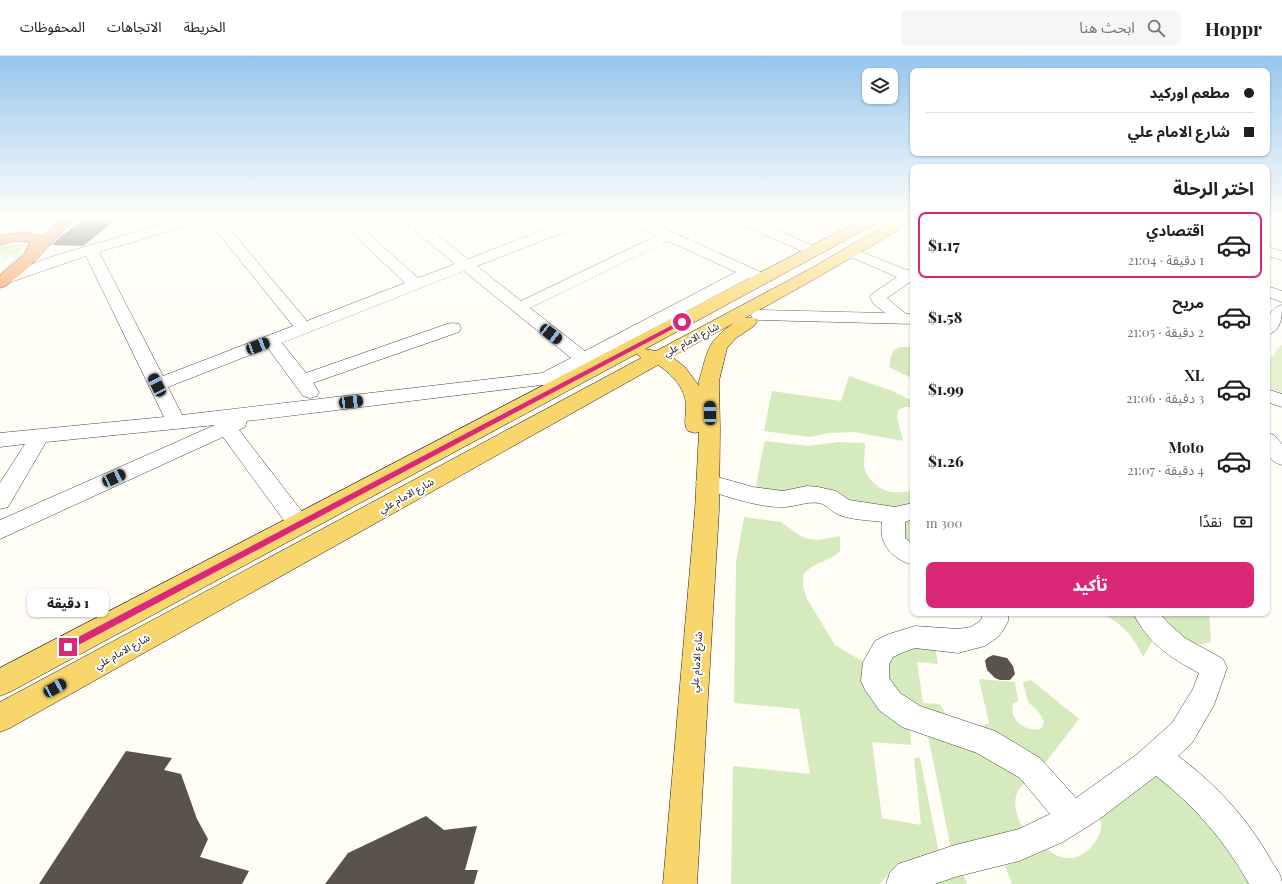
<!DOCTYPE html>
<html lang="ar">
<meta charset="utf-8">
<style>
:root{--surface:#fff;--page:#f6f6f6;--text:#202124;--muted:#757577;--line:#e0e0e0;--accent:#db2777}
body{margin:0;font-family:"Playfair Display","Noto Sans Arabic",serif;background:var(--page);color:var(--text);direction:rtl;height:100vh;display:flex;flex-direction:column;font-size:15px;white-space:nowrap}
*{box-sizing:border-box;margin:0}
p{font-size:13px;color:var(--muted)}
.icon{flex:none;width:22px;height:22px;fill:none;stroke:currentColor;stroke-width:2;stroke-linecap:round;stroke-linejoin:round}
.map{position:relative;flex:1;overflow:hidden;direction:ltr}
.side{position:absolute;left:910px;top:108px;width:360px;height:452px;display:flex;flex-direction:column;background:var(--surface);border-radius:8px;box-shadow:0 1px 3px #0004;direction:rtl}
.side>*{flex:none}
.hud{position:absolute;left:910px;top:12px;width:360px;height:88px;border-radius:8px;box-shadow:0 1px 3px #0004;direction:rtl;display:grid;align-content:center;height:88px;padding:0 16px;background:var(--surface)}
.fabs{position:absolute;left:862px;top:12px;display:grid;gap:8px}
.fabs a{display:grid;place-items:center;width:36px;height:36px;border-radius:8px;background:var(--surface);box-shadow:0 1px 3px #0004;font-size:20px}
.end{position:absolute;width:18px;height:18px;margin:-9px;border:5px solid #db2777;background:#fff;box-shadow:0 0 0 2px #fff}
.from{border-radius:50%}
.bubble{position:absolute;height:28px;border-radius:8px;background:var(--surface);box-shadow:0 1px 3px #0004;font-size:13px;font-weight:800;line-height:28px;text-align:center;direction:rtl}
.car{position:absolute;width:12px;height:24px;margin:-12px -6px;border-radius:5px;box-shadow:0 0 3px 1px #0007;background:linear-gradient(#222 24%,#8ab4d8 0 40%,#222 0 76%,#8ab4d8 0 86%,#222 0)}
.hud b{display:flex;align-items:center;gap:14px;height:38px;font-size:15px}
.hud b+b{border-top:1px solid var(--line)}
.hud i{width:10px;height:10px;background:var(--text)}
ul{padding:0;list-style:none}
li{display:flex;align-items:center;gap:12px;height:66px;margin:0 8px 6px;padding:0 8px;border:2px solid transparent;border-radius:8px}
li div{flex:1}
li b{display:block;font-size:15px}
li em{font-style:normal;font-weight:800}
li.current{border-color:var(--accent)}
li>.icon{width:36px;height:36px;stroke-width:1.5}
h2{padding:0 16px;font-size:18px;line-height:48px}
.pay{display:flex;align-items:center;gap:10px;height:44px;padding:0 16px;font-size:15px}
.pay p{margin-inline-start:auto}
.primary-button{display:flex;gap:8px;margin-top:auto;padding:8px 16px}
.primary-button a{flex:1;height:46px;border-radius:8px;background:var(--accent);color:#fff;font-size:16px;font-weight:800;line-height:46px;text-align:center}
header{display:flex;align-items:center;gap:24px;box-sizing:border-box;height:56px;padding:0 20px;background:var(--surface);border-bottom:1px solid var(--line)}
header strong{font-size:19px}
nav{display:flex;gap:22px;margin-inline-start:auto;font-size:14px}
.search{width:280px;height:36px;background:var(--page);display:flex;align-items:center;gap:10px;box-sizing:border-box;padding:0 14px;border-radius:8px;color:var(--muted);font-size:15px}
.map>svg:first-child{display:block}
.green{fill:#d5ebbd}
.pitch{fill:#e6f2cf}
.plaza{fill:#f1ede2}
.building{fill:#5a524d}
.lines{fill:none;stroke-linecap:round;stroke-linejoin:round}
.minor-casing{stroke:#444;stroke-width:1}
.major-casing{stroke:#222;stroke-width:1}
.highway-casing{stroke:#222;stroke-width:1}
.minor{fill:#fff;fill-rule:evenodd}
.major{fill:#f9d66b;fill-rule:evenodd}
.highway{fill:#f5a25d;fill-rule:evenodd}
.route{fill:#db2777}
.labels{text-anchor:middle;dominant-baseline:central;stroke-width:4;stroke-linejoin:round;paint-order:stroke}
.street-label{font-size:10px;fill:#111;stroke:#fff}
</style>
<header>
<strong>Hoppr</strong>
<div class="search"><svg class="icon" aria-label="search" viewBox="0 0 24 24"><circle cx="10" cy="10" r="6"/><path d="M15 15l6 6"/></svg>ابحث هنا</div>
<nav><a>الخريطة</a><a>الاتجاهات</a><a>المحفوظات</a></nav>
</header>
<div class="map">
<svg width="1282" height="828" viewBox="0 0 1282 828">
<rect width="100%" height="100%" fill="#fffdf5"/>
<path class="green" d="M8,188L18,189L21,191L17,200L0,197V190Z
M901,291H913V323L889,311C891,301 891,293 901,291Z
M849,320L892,335L913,345V351H904L898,354L897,361L903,385L854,376L829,377L809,381L764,375L772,335L841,345Z
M765,385L808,390L839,386L865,387C865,394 864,402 864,409C865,422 880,435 892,436C899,437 905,436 911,435L913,437V449L893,454L769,435L756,431L761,402Z
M744,461L781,466L802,481L809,483L819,484L840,480V495C828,507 814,505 803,519V530L807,543L835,589L862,605L863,619L909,668L911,689L872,686L882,762L921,769L914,702H920L939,797C915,805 896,807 880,828H731L733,710L810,718L799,653L734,647L736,507Z
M910,463H913V492L903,486L899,469Z
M1102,557H1136L1160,584L1152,586L1143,601C1133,579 1123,569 1102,557Z
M1156,557H1209L1211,583L1210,586C1188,595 1171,570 1156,557Z
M935,590L938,608L917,606L923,647L940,648L951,667L895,642L882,611L900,591Z
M979,623L1015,626L1018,645L1013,648C1013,651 1012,655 1013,658C1016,669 1032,677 1042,672L1044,665L1037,654L1028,646L1023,626L1031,624L1079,663L1043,710L973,674L989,667Z
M927,675L947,680L1030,723C1010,737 1013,752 1023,773L952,797Z
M1160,714L1176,724L1258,828H1012L1005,810L1040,797L1045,792C1052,797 1059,802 1068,802C1084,803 1103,783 1101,767C1100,764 1099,761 1098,758Z
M963,818L967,828H933Z"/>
<path class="pitch" d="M1281,289H1282V337L1267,331V308Z"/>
<path class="plaza" d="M11,187L24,188V194L21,200L0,219V216L15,202L8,200L7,204L0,209L2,202L0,200V197L17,199L21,192L20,189L16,188L0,190V189Z"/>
<path class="building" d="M84,163H117L83,190L52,189L60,181Z
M993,599L1007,602L1013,610L1015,618L1010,624H1000L995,622L987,614L985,605L987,602Z
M126,695L172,702L164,714L181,718L197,763L208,783L200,801L249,815L242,828H39Z
M426,760L444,774L477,770L465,814H478L474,828H325L348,797Z"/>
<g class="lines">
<g class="minor-casing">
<path id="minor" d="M180,163H202L200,166L99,196L163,320L293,270L207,163H221L307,265L405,227L337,163H352L418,222L455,208L401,163H417L468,203L572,163H592L590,166L477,210L521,245L656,180L626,166L624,163H643L763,217L766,220L763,223L758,225L749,222L596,303L603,311L600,315C593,317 589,316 582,311L564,320L572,323L574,327L572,331C561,334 552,329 541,329L247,365L245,371L239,374L307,462L310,468L307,474L299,477L291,474L223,381L0,483V464L215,369L46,386L8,451L0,453V427L25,388L0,391V377L164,361L86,200L5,228L0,226V220L54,200ZM668,185L736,216L585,295L530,252ZM464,215L571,302L542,317L182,359L168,331L268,292L303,340L310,342L317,340L319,336L313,327L459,276L461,272L459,268L453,267L447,268L306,317L282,287Z
M732,163H751L819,192L821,195L819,198L814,199L809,198L734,166Z
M1267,191L1282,195V204L1267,200Z
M851,192L907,214L913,212V224L887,242L906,258H913V268L759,264L753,263L751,259L753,255L759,254L885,257L873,247L870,241L872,238L897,221L846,199L844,196L846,193Z
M1267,230L1282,235V246L1267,241Z
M1282,249C1282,262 1281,275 1267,279C1267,266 1267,253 1282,249Z
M1267,333L1282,338V351L1267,346Z
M1267,377L1274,379L1282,388V409C1264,404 1267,392 1267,377Z
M707,418L753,431L783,435L807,430L818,431L836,435L849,444L895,451L913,447V463L905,466V482L913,488V509C893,503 878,489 882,466C868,464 850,464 837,458C831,455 826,448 819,447C806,445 796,451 783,451C758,452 724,439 699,432L696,426L699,420Z
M982,557H1008V565L1004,573L998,581L985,590L958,597L915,592L904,596L893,601L889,608V622L900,637L920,650L995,675L1040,702L1076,742L1136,699L1172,667L1193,633L1199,617C1169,601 1149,588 1133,557H1159L1168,567L1185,582L1223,603L1227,612L1214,649L1192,687L1178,700C1216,728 1249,764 1272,806C1276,812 1282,820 1282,828H1249C1226,786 1194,749 1156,720L1098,764L1063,786L1019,805L955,821L935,828H886L890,816L898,808L955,789L1019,773L1050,758L1020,722L977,697L902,671L880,655L865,634L861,625L863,606L875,585L889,578L915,570L958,573L971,571L980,565L982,562Z"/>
</g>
<g class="major-casing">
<path id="major" d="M863,163H881L879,166L645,293L656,295L808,214L896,163H913L912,166L820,220L745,262H754L757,266L754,270L736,282L727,292L719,325L720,373L719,454L697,828H663L695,454L699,376L695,377L688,375C683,368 686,361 686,353C687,334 673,319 658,309L10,672L0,676V646L641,302L637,298L638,297L10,636L0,640V612ZM734,267C706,286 708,295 699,325V330L685,311L672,301Z"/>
</g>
<g class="highway-casing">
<path id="highway" d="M60,163H75L29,211L6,230L0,232V219L24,198L30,186L14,185L0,189V179L24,176L42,180Z"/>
</g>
<use href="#minor" class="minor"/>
<use href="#major" class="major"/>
<use href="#highway" class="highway"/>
</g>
<linearGradient id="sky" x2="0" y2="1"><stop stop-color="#95c6ee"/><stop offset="0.58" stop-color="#fffefa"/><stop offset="1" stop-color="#fffefa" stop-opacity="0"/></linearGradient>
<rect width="1282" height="279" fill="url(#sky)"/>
<path class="route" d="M682,264L685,266L684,267L71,593H65V588Z"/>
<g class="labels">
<g class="street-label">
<text transform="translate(691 283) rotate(-28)">شارع الامام علي</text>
<text transform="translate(406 439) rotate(-29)">شارع الامام علي</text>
<text transform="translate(122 595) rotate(-29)">شارع الامام علي</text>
<text transform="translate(696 606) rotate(-86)">شارع الامام علي</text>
</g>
</g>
</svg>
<div class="fabs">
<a><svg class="icon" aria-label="layers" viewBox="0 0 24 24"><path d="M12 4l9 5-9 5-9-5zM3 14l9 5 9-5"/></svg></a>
</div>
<i class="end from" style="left:682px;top:266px"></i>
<i class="end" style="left:68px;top:591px"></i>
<div class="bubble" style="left:27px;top:533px;width:82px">1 دقيقة</div>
<i class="car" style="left:551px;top:278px;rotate:128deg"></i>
<i class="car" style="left:258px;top:290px;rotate:69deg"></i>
<i class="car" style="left:157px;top:329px;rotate:334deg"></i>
<i class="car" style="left:351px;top:346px;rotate:83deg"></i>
<i class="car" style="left:710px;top:357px;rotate:359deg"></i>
<i class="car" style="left:114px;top:422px;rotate:65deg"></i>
<i class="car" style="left:55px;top:632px;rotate:61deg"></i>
<div class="hud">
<b><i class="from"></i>مطعم اوركيد</b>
<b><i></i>شارع الامام علي</b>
</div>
<section class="side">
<h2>اختر الرحلة</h2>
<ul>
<li class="current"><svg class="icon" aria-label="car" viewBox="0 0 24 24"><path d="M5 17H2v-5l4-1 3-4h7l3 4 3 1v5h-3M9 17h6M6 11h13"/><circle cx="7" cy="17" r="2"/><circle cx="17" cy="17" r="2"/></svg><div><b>اقتصادي</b><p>1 دقيقة · 21:04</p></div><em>$1.17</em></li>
<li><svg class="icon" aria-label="car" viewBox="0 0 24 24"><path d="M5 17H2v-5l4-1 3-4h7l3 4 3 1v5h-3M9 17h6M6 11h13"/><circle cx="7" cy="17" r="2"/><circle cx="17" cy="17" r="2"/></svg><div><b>مريح</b><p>2 دقيقة · 21:05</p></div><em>$1.58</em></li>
<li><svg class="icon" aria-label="car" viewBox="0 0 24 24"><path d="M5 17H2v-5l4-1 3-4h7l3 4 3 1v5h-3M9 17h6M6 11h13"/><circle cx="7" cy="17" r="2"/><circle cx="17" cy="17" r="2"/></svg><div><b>XL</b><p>3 دقيقة · 21:06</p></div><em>$1.99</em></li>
<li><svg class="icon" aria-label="car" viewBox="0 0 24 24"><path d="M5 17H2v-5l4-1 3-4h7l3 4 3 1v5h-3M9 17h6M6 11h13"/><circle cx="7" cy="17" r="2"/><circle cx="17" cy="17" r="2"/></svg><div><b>Moto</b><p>4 دقيقة · 21:07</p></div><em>$1.26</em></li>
</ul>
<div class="pay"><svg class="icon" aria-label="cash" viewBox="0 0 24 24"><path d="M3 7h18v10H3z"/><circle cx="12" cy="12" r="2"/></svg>نقدًا<p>300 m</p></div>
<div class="primary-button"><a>تأكيد</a></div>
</section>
</div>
